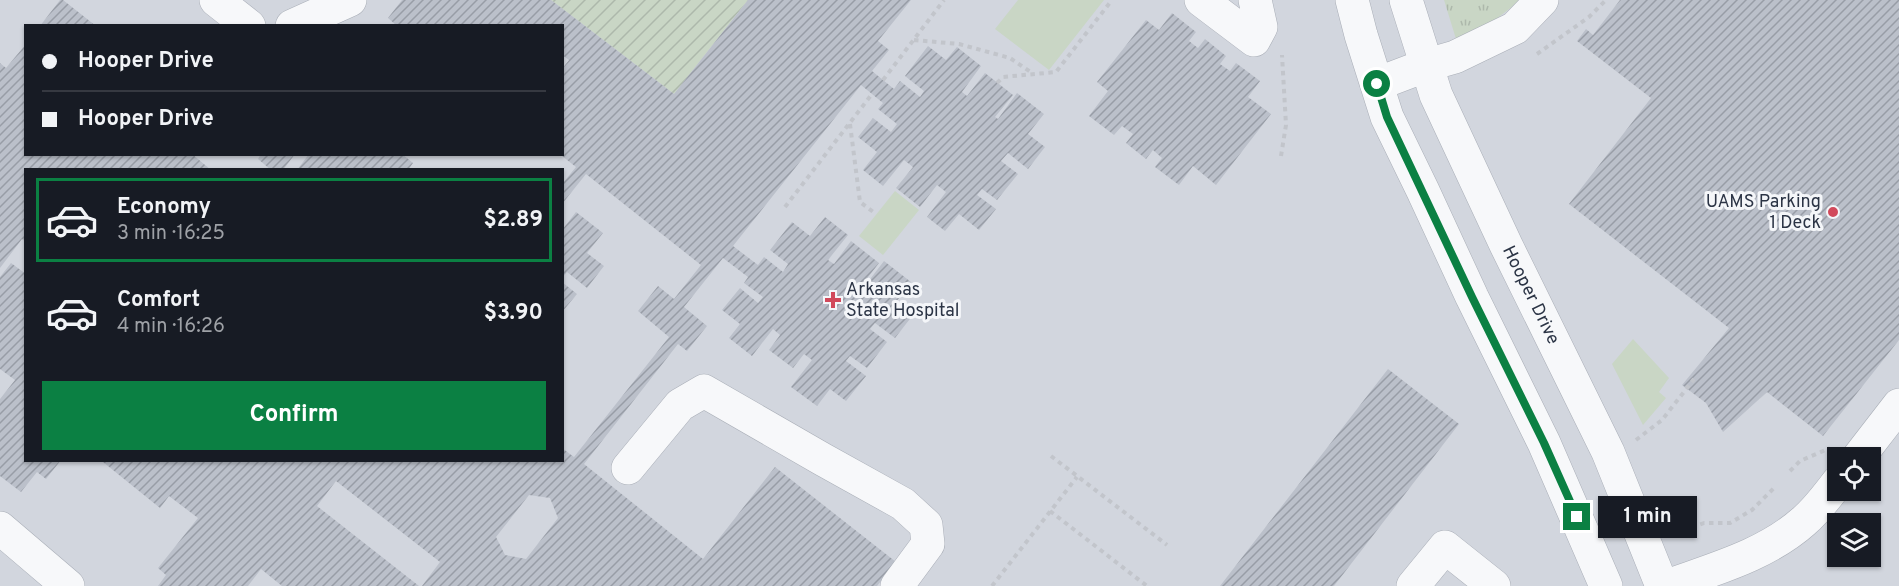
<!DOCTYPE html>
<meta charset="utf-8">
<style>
:root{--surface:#171b24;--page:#20242c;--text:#f1f3f6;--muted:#9ea1a6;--line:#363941;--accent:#0b8043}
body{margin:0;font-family:Overpass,sans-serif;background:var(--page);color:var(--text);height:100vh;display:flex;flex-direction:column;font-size:22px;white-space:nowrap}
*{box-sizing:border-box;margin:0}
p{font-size:20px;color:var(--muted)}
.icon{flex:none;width:33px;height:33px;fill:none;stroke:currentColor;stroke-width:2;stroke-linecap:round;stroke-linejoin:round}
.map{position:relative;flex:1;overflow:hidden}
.panel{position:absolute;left:24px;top:168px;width:540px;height:294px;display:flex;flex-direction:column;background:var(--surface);border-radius:0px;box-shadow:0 2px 4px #0004}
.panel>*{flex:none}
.top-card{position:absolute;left:24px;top:24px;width:540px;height:132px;border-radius:0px;box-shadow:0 2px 4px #0004;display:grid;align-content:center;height:132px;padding:0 18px;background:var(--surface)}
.controls{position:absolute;left:1827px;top:447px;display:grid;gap:12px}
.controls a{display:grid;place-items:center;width:54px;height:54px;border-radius:0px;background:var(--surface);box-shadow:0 2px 4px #0004;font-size:30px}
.end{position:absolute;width:27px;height:27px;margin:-14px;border:8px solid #0b8043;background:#fff;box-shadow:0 0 0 3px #fff}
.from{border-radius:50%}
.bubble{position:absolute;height:42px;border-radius:0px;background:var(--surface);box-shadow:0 2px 4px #0004;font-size:20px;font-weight:700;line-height:42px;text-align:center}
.top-card b{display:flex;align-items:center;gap:21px;height:57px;font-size:22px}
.top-card b+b{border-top:2px solid var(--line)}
.top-card i{width:15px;height:15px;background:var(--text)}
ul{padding:10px 0 0;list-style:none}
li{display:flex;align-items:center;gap:18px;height:84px;margin:0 12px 9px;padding:0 6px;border:3px solid transparent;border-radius:0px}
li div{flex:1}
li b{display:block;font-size:22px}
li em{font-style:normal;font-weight:700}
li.on{border-color:var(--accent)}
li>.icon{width:54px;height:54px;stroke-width:1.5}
.cta{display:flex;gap:12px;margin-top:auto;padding:12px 18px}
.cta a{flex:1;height:69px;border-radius:0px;background:var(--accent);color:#fff;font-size:24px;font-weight:700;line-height:69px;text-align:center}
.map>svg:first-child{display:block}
.built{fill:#d2d6de;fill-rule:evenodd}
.grass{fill:url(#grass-tufts)}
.park{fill:#c9d6c5}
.garden{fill:url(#garden-furrows)}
.building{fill:url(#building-hatch);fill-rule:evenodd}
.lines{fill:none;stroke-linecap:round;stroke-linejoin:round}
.minor-casing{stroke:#a9aeb7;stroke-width:34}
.path{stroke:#c2c5cb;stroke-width:4;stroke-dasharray:4.5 4.5;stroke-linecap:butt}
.minor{stroke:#f7f8fa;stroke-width:33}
.route{stroke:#0b8043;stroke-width:8}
.poi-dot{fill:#d1495b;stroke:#f4f6f9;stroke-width:2}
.labels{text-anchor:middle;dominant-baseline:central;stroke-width:6;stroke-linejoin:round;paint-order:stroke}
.poi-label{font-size:18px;fill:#2b3445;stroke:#f4f6f9;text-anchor:end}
.street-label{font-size:18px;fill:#2b3445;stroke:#f4f6f9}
</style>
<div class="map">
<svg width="1899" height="586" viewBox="0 0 1899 586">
<defs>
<pattern id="grass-tufts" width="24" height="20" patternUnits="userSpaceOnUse" patternTransform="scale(1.5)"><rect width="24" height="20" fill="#c9d6c5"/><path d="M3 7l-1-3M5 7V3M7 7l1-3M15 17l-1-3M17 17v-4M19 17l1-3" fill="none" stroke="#adb8ab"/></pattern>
<pattern id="garden-furrows" width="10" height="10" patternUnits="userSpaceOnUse" patternTransform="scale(1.5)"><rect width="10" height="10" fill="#c9d6c5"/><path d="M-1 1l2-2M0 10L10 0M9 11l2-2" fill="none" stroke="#adb8ab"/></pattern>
<pattern id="building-hatch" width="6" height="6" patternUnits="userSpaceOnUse" patternTransform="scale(1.5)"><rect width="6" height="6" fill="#bbc0ca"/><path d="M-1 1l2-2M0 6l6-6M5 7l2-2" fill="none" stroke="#989da6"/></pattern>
</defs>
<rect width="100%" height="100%" fill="#e4e7ec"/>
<path class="built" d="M0,0H1899V586H0ZM26,26H562V154H26ZM26,170H562V460H26ZM1838,458H1870V490H1838ZM1838,524H1870V556H1838Z"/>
<path class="grass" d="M1444,0H1521L1487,26L1456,39Z"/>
<path class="park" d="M1018,0H1104L1049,70L995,29Z
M895,191L919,210L883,255L859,236Z
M1633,339L1669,378L1659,392L1666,398L1643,425L1612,364Z"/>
<path class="garden" d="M551,0H748L674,94Z"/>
<path class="building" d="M60,0H63L96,26H40Z
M402,0H551L674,94L748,0H911L878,41L889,50L872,71L894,89L900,81L920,97L924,91L905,76L928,46L946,60L957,47L981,66L962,92L967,96L985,73L1013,95L995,117L998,119L1017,93L1044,114L1028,134L1045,147L1028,169L1008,153L1001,161L1018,174L997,200L982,189L977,195L996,209L979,230L959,214L945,231L927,217L946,192L937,185L920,207L896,188L913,167L904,160L883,186L863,170L877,152L858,137L873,118L891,132L897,124L878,109L883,103L861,85L733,246L758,265L764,257L783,272L788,264L770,250L792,222L810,236L825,217L848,235L828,260L834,264L851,241L879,263L862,285L864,287L884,261L911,282L896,302L913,315L895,338L875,323L870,329L887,342L867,368L850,356L846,361L866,376L846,401L830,389L817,406L791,387L812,360L804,354L793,368L769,350L780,335L773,329L752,356L729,338L740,324L722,310L740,288L758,303L763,297L744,283L748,277L723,258L684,307L707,326L687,351L678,344L584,464L703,559L775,467L896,562L877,586H422L440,562L336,481L317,506L419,586H282L261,569L248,586H158L166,575L158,568L198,518L169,496L160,508L103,462L104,460H562V448L574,457L669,337L638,311L658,286L674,299L701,265L586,174L562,204V184L576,167L562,156V69L569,60L562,55V26H397L388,18ZM529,495L550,498L558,518L526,559L505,555L496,537Z
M1620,0H1899V340L1823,436L1767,392L1723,432L1706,403L1682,385L1729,328L1569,204L1651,98L1577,41L1586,29L1593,35Z
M1172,13L1196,32L1189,41L1198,48L1205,39L1226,56L1220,64L1230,71L1236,63L1260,81L1248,97L1271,114L1216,185L1193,166L1179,185L1155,167L1162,158L1153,150L1146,159L1126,143L1133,134L1122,126L1114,135L1089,116L1108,91L1097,82L1146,20L1159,30Z
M26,44V154H192L211,170H26V242L22,239L0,268V63L6,68Z
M261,154H295L283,170H271L258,159Z
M309,154H402L413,163L408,170H297Z
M576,212L603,233L587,253L604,266L587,288L567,272L562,278V230Z
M11,263L26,274V460H61L46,479L37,472L21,492L0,476V399L15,380L0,369V277Z
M562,282L577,294L562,312Z
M1388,369L1459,424L1334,586H1220Z"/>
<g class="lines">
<g class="minor-casing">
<g id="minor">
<path d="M216,0L249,26"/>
<path d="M1201,0L1254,40L1261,27L1255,0"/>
<path d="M1352,0L1361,35L1387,117L1423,191L1472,297L1544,443L1606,586"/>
<path id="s1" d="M1406,0L1436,95L1506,245L1608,452L1662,586"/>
<path d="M292,26L350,0"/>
<path d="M1377,84L1427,65L1455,57L1515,28L1542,0"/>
<path d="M1858,458L1899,405"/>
<path d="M628,468L680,405L704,391L822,459L903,504L926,525L928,544L897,586"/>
<path d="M0,528L68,586"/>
<path d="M1413,586L1445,547L1494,586"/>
<path d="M1667,586C1714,569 1766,555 1804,521C1817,510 1827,496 1838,482"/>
</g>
</g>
<path class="path" d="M914,40L959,44L1010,58L1032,73
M1537,54L1589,17L1606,0
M883,80L944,0
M997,83L1003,77L1056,72L1112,0
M850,124L860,202L876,214
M1281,156L1286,125L1282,55
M785,207L872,94
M1636,440L1662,420L1694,379
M1051,456L1167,545
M1790,471L1800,461L1830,448
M1050,511L1147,586
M1675,534L1704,523H1730L1752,510L1776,486
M992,586L1077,477"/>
<use href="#minor" class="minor"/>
</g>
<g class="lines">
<path class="route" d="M1377,84L1387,117L1472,297L1544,443L1577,517"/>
</g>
<g class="poi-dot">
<circle cx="1833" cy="212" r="6"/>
<path d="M830 291h6v6h6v6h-6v6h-6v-6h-6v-6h6z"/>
</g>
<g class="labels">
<g class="poi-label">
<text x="1821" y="202">UAMS Parking<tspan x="1821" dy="21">1 Deck</tspan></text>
<text x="846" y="290" text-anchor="start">Arkansas<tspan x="846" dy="21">State Hospital</tspan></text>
</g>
<g class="street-label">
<text stroke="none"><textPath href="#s1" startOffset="321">Hooper Drive</textPath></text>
</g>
</g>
</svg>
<div class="controls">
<a><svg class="icon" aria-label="locate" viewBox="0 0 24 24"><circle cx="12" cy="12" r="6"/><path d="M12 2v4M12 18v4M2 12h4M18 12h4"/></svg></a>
<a><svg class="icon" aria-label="layers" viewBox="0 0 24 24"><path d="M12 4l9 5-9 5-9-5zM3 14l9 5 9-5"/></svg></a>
</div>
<i class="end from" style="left:1377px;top:84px"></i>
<i class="end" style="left:1577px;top:517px"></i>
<div class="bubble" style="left:1598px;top:496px;width:99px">1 min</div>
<div class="top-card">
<b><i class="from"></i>Hooper Drive</b>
<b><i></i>Hooper Drive</b>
</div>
<section class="panel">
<ul>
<li class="on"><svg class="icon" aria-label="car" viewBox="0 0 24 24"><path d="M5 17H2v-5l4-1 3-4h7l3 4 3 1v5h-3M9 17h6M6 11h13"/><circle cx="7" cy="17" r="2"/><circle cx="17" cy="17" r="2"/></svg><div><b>Economy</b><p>3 min · 16:25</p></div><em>$2.89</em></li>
<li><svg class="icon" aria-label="car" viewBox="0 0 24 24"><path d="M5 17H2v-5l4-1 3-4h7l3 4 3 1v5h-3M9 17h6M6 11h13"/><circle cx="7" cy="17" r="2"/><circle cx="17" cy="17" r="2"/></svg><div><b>Comfort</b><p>4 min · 16:26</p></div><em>$3.90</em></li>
</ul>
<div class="cta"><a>Confirm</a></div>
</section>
</div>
